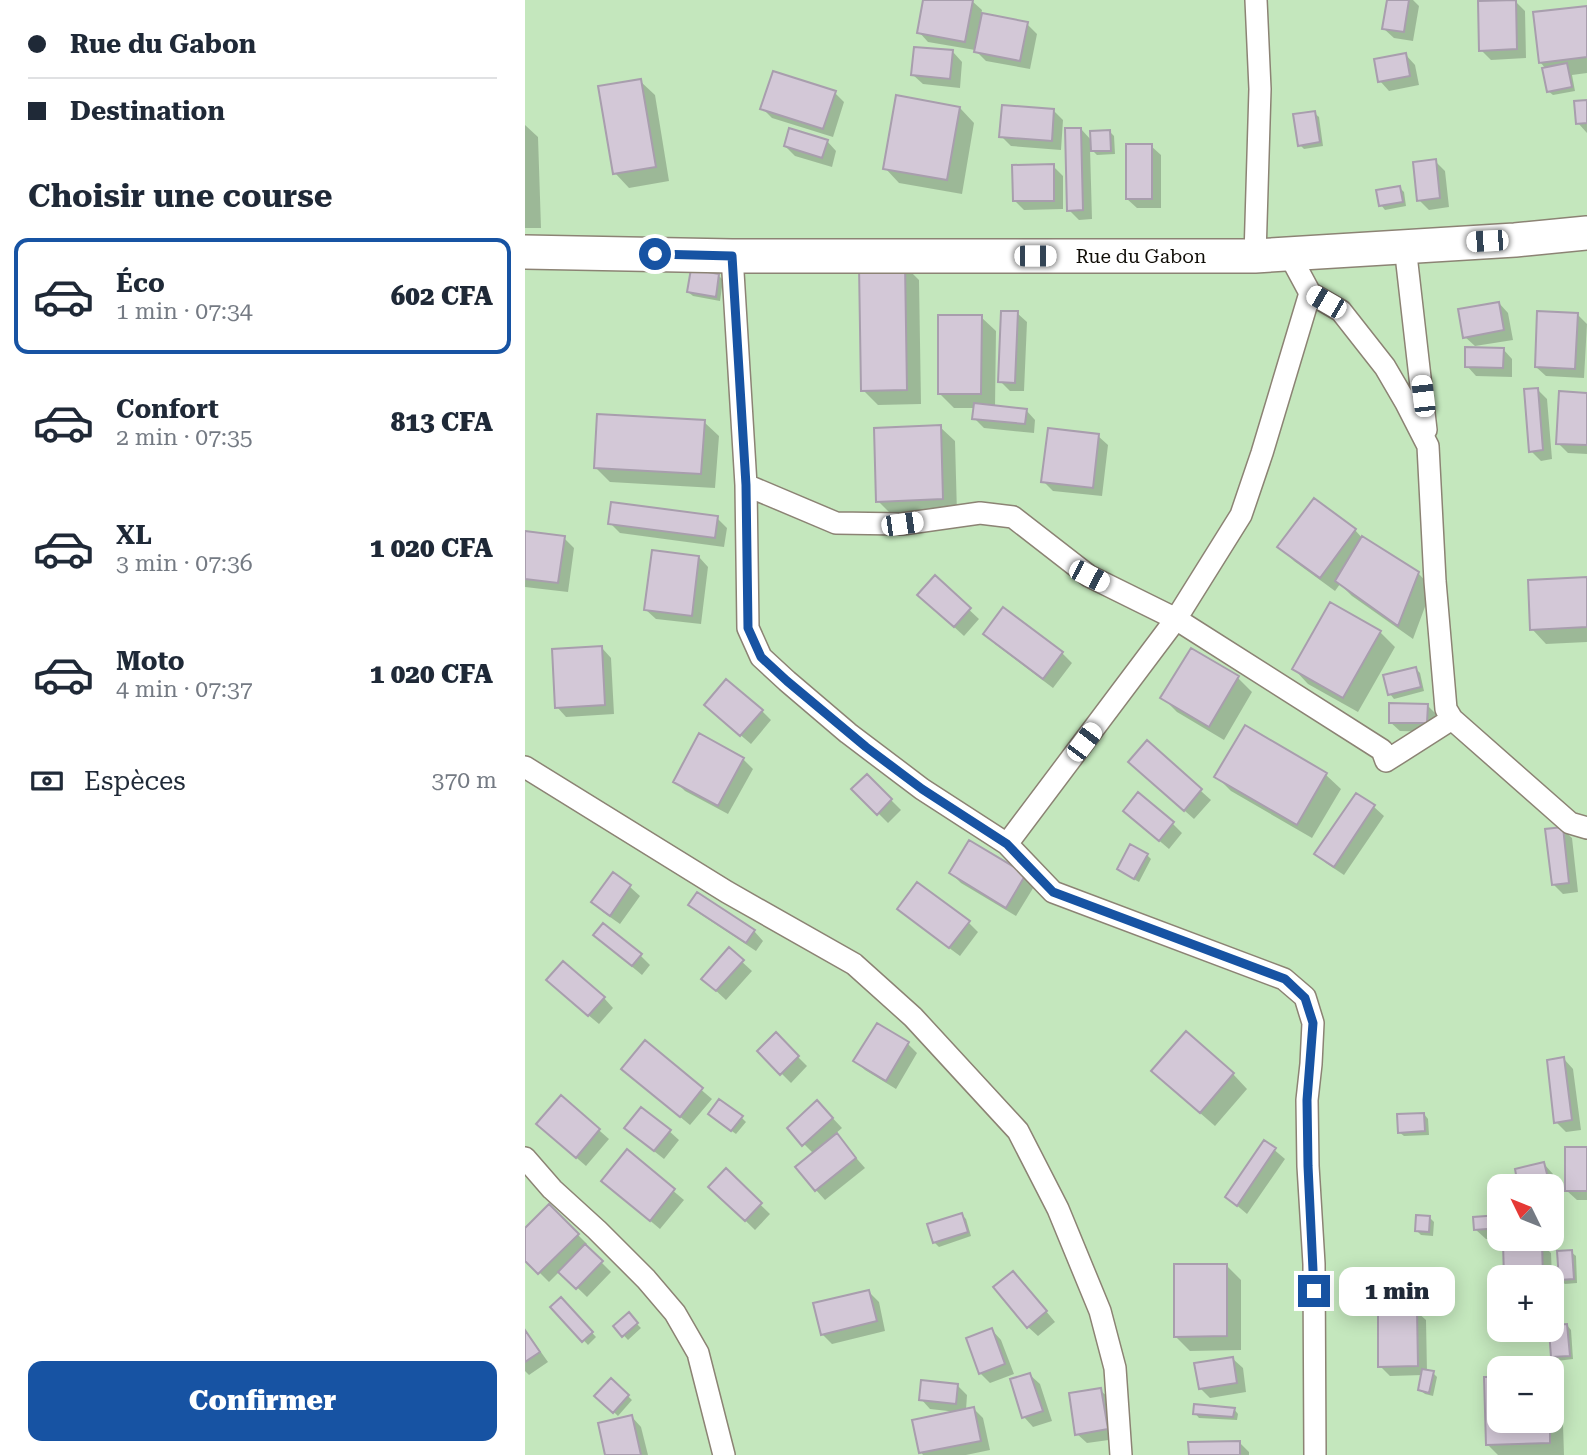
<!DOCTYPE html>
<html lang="fr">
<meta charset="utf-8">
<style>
:root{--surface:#fff;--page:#f6f6f7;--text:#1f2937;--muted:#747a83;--line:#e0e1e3;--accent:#1753a3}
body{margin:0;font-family:"Roboto Serif",serif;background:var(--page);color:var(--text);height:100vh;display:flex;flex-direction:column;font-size:26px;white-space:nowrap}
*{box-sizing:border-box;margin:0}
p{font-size:23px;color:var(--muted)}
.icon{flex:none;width:38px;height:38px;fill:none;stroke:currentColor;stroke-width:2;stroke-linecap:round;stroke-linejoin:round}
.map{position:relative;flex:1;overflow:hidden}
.panel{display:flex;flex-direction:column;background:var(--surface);width:525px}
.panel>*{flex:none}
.hud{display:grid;align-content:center;height:154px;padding:0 28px;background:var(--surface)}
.needle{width:46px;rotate:313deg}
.tools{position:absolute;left:962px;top:1174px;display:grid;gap:14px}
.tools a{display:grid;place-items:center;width:77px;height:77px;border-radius:14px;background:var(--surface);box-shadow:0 4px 18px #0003;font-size:35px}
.end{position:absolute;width:32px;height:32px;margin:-16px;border:9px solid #1753a3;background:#fff;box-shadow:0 0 0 4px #fff}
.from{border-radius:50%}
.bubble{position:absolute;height:49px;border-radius:14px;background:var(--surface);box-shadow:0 4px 18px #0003;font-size:23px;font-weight:800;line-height:49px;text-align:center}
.car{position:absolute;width:21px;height:42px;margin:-21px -10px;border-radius:9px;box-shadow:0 0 5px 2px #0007;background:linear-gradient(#fff 24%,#345 0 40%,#fff 0 76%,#345 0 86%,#fff 0)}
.hud b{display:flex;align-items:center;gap:24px;height:66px;font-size:26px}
.hud b+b{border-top:2px solid var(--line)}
.hud i{width:18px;height:18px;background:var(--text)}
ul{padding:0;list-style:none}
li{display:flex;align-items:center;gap:21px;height:116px;margin:0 14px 10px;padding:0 14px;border:4px solid transparent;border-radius:14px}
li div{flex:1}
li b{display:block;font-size:26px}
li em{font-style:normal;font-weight:800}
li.current{border-color:var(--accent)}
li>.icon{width:63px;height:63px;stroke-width:1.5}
h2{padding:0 28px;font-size:32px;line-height:84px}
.pay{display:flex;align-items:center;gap:18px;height:77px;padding:0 28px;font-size:26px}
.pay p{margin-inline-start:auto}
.primary-button{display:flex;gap:14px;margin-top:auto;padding:14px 28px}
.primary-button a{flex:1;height:80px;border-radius:14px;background:var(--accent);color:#fff;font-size:28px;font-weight:800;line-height:80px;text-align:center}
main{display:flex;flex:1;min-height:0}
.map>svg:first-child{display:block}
.green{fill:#c4e7bd;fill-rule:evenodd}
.shadow{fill:#0003}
.building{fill:#d3c8d7;stroke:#a89ead;stroke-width:2}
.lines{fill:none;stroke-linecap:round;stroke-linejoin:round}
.minor-casing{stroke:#8c8374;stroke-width:24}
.trunk-casing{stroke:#8c8374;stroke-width:36}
.minor{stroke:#fff;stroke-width:21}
.trunk{stroke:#fff;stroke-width:33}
.route{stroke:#1753a3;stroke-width:9}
.labels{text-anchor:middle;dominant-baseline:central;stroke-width:5;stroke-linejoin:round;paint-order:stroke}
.street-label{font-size:19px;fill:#110e08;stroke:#fff}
</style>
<main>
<section class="panel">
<div class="hud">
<b><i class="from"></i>Rue du Gabon</b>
<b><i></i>Destination</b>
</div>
<h2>Choisir une course</h2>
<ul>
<li class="current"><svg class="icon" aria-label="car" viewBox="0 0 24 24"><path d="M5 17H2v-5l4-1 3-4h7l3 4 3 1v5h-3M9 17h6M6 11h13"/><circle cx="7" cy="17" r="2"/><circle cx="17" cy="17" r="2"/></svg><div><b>Éco</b><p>1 min · 07:34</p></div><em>602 CFA</em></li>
<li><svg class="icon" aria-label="car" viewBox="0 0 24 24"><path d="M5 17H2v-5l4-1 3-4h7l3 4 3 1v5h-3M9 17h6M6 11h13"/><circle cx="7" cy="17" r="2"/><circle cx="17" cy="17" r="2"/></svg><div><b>Confort</b><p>2 min · 07:35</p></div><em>813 CFA</em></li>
<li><svg class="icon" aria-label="car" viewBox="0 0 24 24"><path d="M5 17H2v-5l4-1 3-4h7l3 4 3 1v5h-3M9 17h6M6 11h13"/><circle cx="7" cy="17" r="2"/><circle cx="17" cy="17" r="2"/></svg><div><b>XL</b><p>3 min · 07:36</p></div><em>1 020 CFA</em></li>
<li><svg class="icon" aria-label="car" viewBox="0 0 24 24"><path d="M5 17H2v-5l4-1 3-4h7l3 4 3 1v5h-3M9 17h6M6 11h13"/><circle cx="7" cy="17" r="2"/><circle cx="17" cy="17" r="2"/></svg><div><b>Moto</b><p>4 min · 07:37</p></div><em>1 020 CFA</em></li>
</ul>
<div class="pay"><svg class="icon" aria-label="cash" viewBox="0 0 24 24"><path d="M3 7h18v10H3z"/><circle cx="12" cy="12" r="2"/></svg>Espèces<p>370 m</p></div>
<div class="primary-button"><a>Confirmer</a></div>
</section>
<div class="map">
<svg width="1062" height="1455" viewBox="0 0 1062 1455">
<rect width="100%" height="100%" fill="#fef4e3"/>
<path class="green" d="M0,0H1062V1455H0ZM975,1186H1027V1239H975ZM975,1278H1027V1330H975ZM975,1368H1027V1421H975Z"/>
<path class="shadow" d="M400,0L447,1L457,10L456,15L502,24L512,34L505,69L461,61L450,50L403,42L394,32Z
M864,0H888L894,6L888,41L869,38L859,29Z
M990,1L1000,11L1001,58L966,60L956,50Z
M1062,8V73L1047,75L1050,91L1028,95L1023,91L1021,69L1015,62Z
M428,52L437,62L435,88L398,84L388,75Z
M881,55L890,65L894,85L864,91L855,81Z
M115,81L130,95L144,181L104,188L90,173Z
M310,93L319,102L308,137L247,118L237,108Z
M1062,101V133L1053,123Z
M435,108L449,123L437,194L374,183L360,168Z
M528,110L538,120L536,150L486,146L476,136Z
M789,113L794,117L798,146L779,149L775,145Z
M0,125L13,137L16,228H0Z
M556,129L567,141L585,132L589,136L590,154L572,155L565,148L567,219L554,220L544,210Z
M302,141L311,151L307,167L270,156L260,146Z
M626,146L636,155V208H612L602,199Z
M910,161L920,171L924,207L904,210L894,200Z
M528,166L538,176V209L499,210L489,200Z
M874,187L879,192L881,206L860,210L856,205Z
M379,265L394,280L396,404L353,405L338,390Z
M194,276L198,280L195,301L168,296L163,292Z
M974,303L983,313L988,340L950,346L940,337Z
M492,313L502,322L499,391H485L475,381Z
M1052,314L1062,324L1059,378L1021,376L1011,367Z
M456,317L471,331L470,407L501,410L510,420L509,433L459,428L449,418L450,408H429L414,393Z
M978,349L987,359V377L951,376L942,366Z
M1013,390L1022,399L1027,459L1016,461L1006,451Z
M1062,394V454L1043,453L1033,443Z
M179,422L194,436L190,488L85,482L70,467Z
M415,427L430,441L432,513L368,516L353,501Z
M573,436L583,445L577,496L528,491L518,481Z
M192,518L202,528L199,547L95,533L85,523Z
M830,530L839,540L893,573L907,588L888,639L827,596L815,584L810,591L769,561L755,546Z
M0,533L39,538L49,548L43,592L0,587Z
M174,557L183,567L176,624L131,619L121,610Z
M410,578L454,619L439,636L404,604Z
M1062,579V642L1021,644L1007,629Z
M855,632L870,647L833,712L783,684L769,669Z
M461,634L537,653L547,663L528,688L470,644Z
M77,648L86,658L89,714L41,717L32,707Z
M891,669L895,673L899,691L869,699L865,694Z
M712,677L727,692L699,740L652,712L638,698Z
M902,705L912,715L911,732L875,731L865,722Z
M237,711L246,720L226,744L191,714Z
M721,727L801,775L816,789L787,838L706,791L691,776Z
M622,743L686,800L669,819L615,771Z
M218,759L228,769L203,814L160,791L150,781Z
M342,776L376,810L363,823L329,789Z
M831,795L849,807L859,816L819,875L801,863L792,854Z
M610,820L648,824L657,833L644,849Z
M1037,829L1047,838L1053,892L1038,894L1028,884Z
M622,855L626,859L614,882L598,873L594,868Z
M426,873L500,875L510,885L491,916L436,883Z
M88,874L105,887L115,896L95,924L78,912L69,902Z
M165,904L229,931L238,941L231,951L175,914Z
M375,909L444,923L453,932L435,956L384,918Z
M80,944L115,955L125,965L117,975Z
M204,950L227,971L201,1000L188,988Z
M33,990L79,998L88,1008L74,1024Z
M251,1035L282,1066L266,1083L234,1051Z
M120,1042L187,1099L165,1125L108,1078Z
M383,1044L392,1053L371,1089L340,1070L331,1061Z
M1039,1059L1048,1069L1056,1130L1041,1132L1031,1122Z
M708,1074L722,1089L690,1126L643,1085Z
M36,1097L84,1139L61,1166L23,1133Z
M302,1112L317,1128L310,1134L340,1168L300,1200L291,1190L289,1154L279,1144Z
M899,1114L903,1119L904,1135L879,1136L874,1132Z
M216,1117L221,1122L211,1134L189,1118Z
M102,1128L144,1131L154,1140L139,1159L111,1137Z
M740,1142L760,1159L722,1214L702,1197Z
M1062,1148V1200H1052L1042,1191Z
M102,1152L159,1200L135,1229L78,1181Z
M1019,1164L1028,1174L1035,1205L1027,1207V1186H995L992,1170Z
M201,1171L245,1214L230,1230L186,1187Z
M24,1206L62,1244L60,1246L86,1272L62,1297L35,1271L24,1282L0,1258V1230Z
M437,1215L441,1219L446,1236L414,1247L409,1242Z
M975,1217V1238L961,1239L951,1230Z
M905,1218L909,1222L908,1236L896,1235L892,1231Z
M1016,1244L1026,1253L1027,1278H981Z
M1046,1252L1051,1256L1052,1283L1040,1284L1035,1280Z
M701,1265L716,1280V1350L665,1351L650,1336Z
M498,1283L530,1322L513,1336L503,1327Z
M344,1292L354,1302L360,1331L307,1344L297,1334Z
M36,1300L71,1337L63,1345L28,1307Z
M891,1311L901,1320L902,1372L908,1373L912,1377L908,1396L900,1394L895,1390L898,1375L865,1376L855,1366Z
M103,1315L116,1328L103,1340L90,1326Z
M1042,1325L1046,1330L1048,1359L1032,1361L1028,1356L1026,1330Z
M467,1330L476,1340L489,1374L465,1383L455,1373Z
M0,1331L6,1338L23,1362L4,1375L0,1371Z
M708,1359L718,1368L721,1392L685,1398L675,1388Z
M505,1375L515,1384L527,1421L508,1427L499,1417Z
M86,1380L107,1400L93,1416L72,1396Z
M1027,1381L1037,1392L1039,1455H973L963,1445L975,1421H1027Z
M433,1386L442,1395L441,1410L449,1409L458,1418L465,1450L441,1455H398L396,1452L432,1412L405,1409L396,1399Z
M575,1390L585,1399L591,1439L562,1443L552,1434Z
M709,1409L713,1414L712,1420L674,1418L670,1413Z
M107,1417L116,1427L123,1455H82Z
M714,1442L724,1452V1455H665Z"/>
<path class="building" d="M398,0H448L440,42L392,33Z
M862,0H884L879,32L857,29Z
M991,0L992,49L954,51L953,1Z
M1062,6V57L1014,63L1008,12Z
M457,13L503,22L495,61L449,52Z
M389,47L428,50L425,79L386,75Z
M881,53L885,76L853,82L849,59Z
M1042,63L1047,87L1022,92L1017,68Z
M248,71L311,91L298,129L235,109Z
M116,79L131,167L88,174L73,86Z
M371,95L435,107L422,180L358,169Z
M1062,100V123L1051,124L1049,101Z
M477,105L529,109L527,141L474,137Z
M790,111L795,142L773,146L768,114Z
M264,128L303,140L297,158L259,146Z
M540,128H556L558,210L542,211Z
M585,130L586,151H566L565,131Z
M601,144H627V199H601Z
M911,159L915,198L892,201L888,162Z
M529,164V201H488L487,165Z
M875,186L878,202L854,206L851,190Z
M380,263L382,390L336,391L334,265Z
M166,269L194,274L191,297L162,292Z
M974,302L979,330L938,338L933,309Z
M476,311H493L490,383L473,382Z
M1012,311L1053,313L1050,369L1010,367Z
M413,315H457L456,394H413Z
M940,347L979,348L978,368L940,367Z
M1013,388L1018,450L1004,452L999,389Z
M1034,391L1062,393V445L1031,444Z
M449,403L502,409L500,424L447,419Z
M72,414L180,420L176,474L69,468Z
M416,425L418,499L351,502L349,428Z
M523,428L574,434L568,488L516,482Z
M789,498L831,529L795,578L752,547Z
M86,502L193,516L190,538L83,524Z
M0,531L40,536L33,583L0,579Z
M837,536L894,572L873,626L810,581Z
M127,550L174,556L167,616L119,610Z
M410,575L446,608L429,627L392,595Z
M1062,577V627L1005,630L1003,580Z
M805,602L856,631L818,698L767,669Z
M478,607L538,652L518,679L458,634Z
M77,646L80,705L30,708L27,649Z
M666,648L714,676L684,727L635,698Z
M891,667L896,687L863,695L858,675Z
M201,679L238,710L215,736L179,705Z
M864,703L903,704L902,723H864Z
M720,725L802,773L772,825L689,777Z
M174,733L219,758L193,806L148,782Z
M622,740L677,789L659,811L603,762Z
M342,774L367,799L352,815L326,789Z
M613,792L649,822L634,841L598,811Z
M831,793L850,805L809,867L789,854Z
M1038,827L1044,883L1027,885L1020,829Z
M444,840L501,874L481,908L424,873Z
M605,844L623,854L609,879L592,869Z
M88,872L106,885L85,916L66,902Z
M392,882L445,921L424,948L372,909Z
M172,892L230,930L221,943L163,905Z
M78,923L117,954L107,966L68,935Z
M204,947L219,960L191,991L176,979Z
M38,961L80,997L63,1016L21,980Z
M352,1023L384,1042L361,1081L328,1061Z
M661,1031L709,1073L675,1113L626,1071Z
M251,1032L274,1056L255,1075L232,1051Z
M120,1040L178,1088L155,1117L96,1069Z
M1039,1057L1047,1120L1029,1123L1022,1060Z
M36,1095L75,1129L51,1158L11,1124Z
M194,1099L218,1116L206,1131L183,1114Z
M292,1100L308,1118L277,1146L262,1128Z
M116,1107L146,1130L129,1151L99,1128Z
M899,1113L900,1131L873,1133L872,1114Z
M312,1133L331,1158L290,1191L270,1167Z
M739,1140L751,1148L712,1206L700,1197Z
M1040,1147H1062V1191H1040Z
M102,1149L150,1189L125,1221L76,1181Z
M1019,1162L1025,1186H993L990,1169Z
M201,1168L237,1203L220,1221L183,1187Z
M24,1204L54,1234L13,1274L0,1261V1228Z
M437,1213L443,1232L408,1243L402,1224Z
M891,1215L905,1216L904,1232L890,1231Z
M975,1215V1228L949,1230L948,1217Z
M1017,1242L1018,1278H979L978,1243Z
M60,1244L78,1261L51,1289L33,1272Z
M1047,1250L1049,1279L1034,1280L1032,1251Z
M649,1264H702V1336L649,1337Z
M488,1271L522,1311L502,1328L468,1287Z
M344,1290L352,1321L296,1335L288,1303Z
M36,1297L68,1332L57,1342L25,1307Z
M892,1309L893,1366L853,1367V1310Z
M104,1312L113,1323L97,1337L88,1326Z
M1042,1324L1045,1356L1026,1357L1024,1330H1027V1325Z
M467,1328L480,1364L454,1374L441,1338Z
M0,1330L15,1352L0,1362Z
M708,1357L712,1383L674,1389L669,1363Z
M897,1369L909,1371L904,1393L893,1390Z
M505,1373L518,1411L497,1418L485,1379Z
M959,1377H975V1421H1025V1443L961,1445Z
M86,1378L104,1395L88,1413L69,1396Z
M396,1380L433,1384L431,1404L394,1400Z
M576,1388L583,1429L550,1435L544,1393Z
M669,1404L710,1408L708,1417L668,1414Z
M449,1407L456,1441L394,1453L387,1420Z
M107,1415L116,1455H80L73,1423Z
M715,1441V1455H664L663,1442Z"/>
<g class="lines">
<g class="minor-casing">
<path id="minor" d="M880,246L901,430
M764,254L785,293L816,311L860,367L881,403L903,446L910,581L921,709L927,719L1045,823L1062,828
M207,256L221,485L311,523L377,524L455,513L488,517L564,576L651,619L857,750L861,761L927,719
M730,256L735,89L731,0
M221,485L223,628L236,657L262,681L323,733L397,789L482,844L528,892L759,979L780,997L788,1023L786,1064L782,1100L783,1166L789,1264L790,1455
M0,767L202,892L329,964L388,1017L493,1131L533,1209L575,1311L590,1368L596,1455
M482,844L651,619L716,515L737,453L785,293
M0,1158L27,1189L72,1230L121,1279L150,1313L173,1353L199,1455"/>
</g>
<g class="trunk-casing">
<g id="trunk">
<path id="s1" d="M0,252L207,256H730L990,240L1062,233"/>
</g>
</g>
<use href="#minor" class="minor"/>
<use href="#trunk" class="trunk"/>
</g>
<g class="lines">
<path class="route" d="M130,254L207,256L221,485L223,628L236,657L262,681L341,747L397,789L482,844L528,892L760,979L780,998L788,1023L782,1100L783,1166L789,1291"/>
</g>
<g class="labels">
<g class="street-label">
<text stroke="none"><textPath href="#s1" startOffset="616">Rue du Gabon</textPath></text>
</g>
</g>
</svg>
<div class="tools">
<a><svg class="needle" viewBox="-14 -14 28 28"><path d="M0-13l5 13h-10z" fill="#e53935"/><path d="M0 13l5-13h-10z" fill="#747a83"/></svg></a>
<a>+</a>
<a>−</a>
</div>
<i class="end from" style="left:130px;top:254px"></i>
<i class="end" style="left:789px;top:1291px"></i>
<div class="bubble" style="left:814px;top:1267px;width:116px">1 min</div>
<i class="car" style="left:962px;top:241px;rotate:267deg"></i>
<i class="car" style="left:510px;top:256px;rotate:90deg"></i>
<i class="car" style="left:801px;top:302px;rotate:300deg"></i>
<i class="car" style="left:898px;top:396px;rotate:353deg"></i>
<i class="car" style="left:377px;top:524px;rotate:82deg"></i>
<i class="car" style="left:564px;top:576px;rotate:117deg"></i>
<i class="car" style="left:559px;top:742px;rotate:37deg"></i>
</div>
</main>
